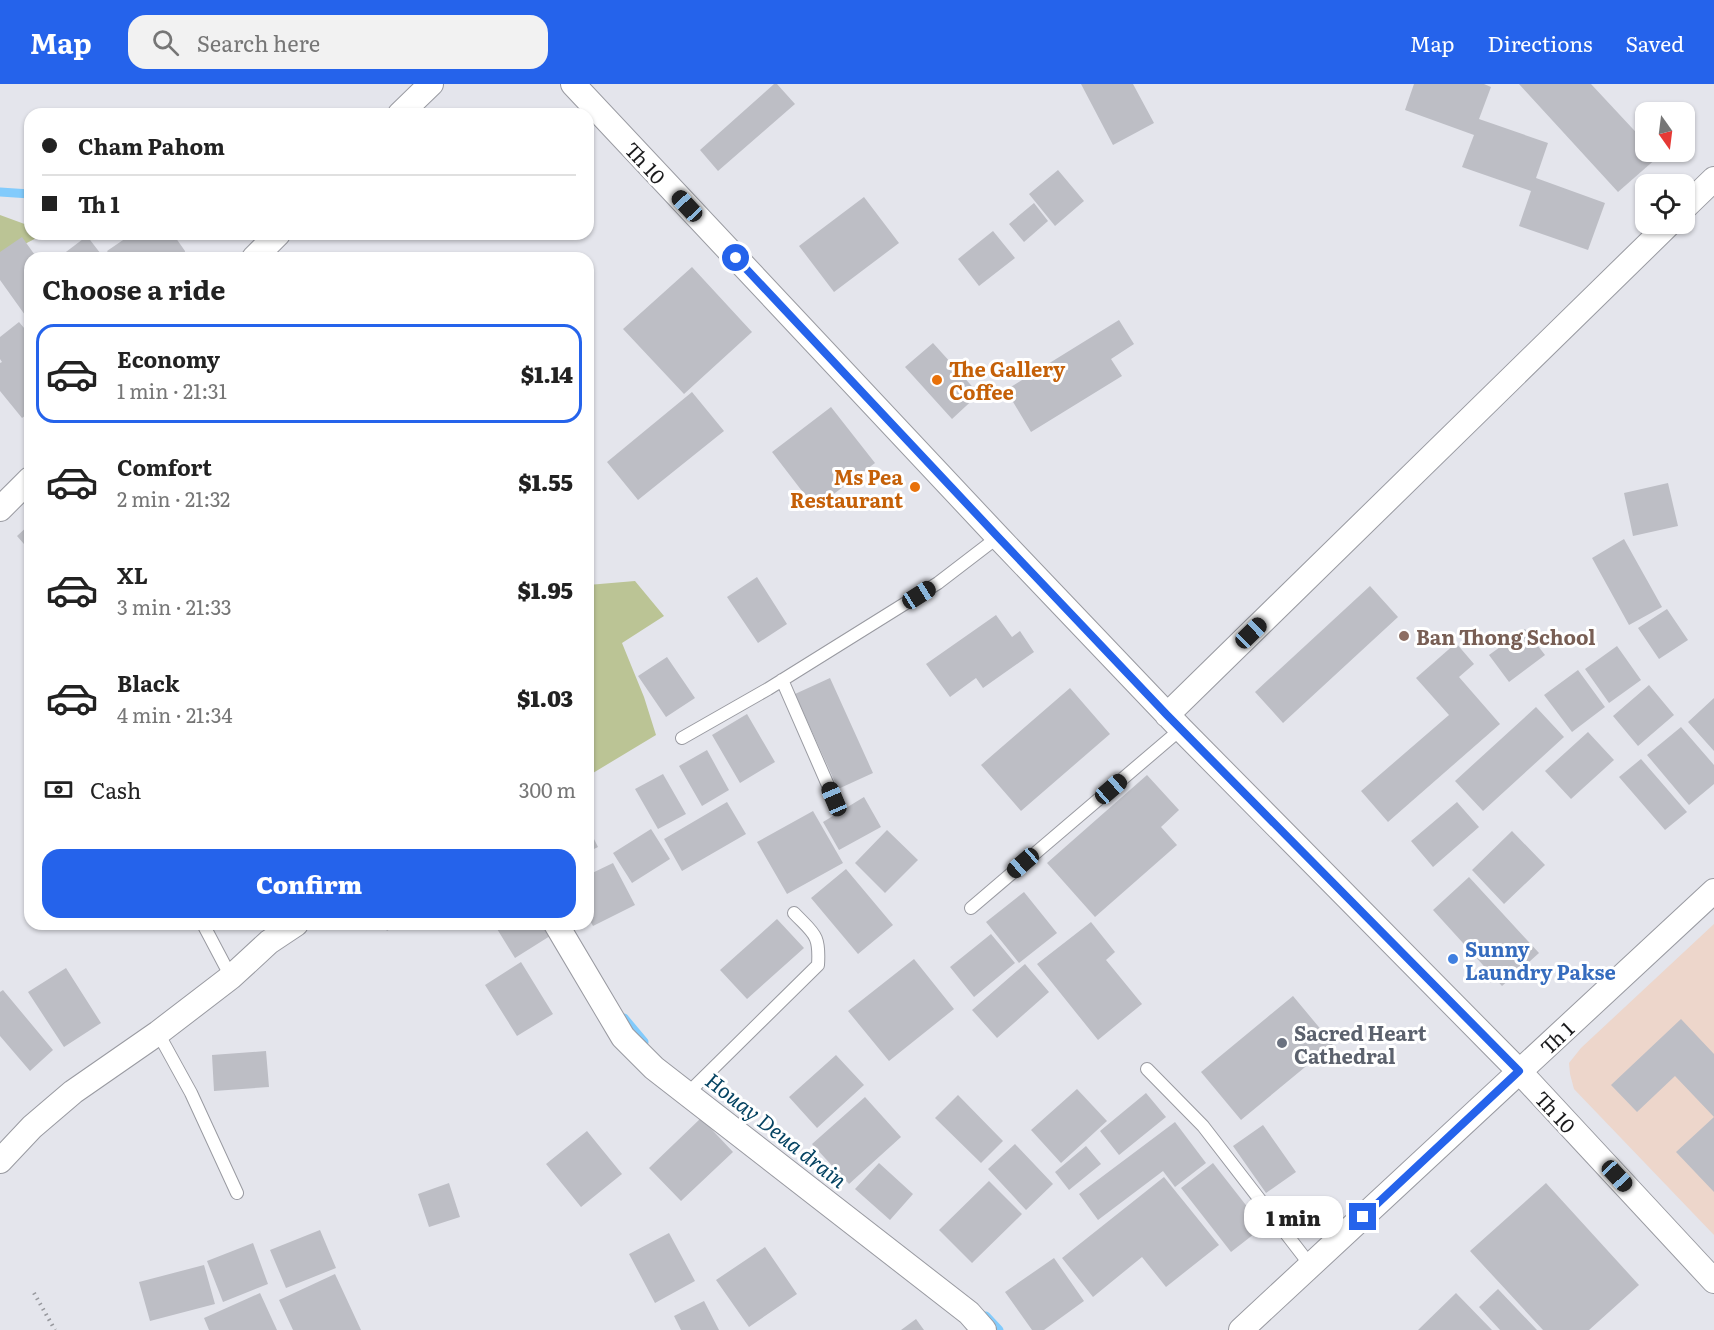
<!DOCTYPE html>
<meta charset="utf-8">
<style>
:root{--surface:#fff;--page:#f2f2f2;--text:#222;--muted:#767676;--line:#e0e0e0;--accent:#2563eb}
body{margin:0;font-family:Literata,serif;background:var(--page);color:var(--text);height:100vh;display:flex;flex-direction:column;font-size:22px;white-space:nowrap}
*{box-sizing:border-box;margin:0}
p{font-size:20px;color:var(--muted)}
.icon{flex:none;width:33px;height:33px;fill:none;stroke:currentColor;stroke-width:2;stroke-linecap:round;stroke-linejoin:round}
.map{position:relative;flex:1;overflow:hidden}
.details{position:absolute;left:24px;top:168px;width:570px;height:678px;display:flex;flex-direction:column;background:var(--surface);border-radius:18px;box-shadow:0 2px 4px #0004}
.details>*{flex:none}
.guide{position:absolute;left:24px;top:24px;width:570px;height:132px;border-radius:18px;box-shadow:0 2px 4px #0004;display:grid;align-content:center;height:132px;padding:0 18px;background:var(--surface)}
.needle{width:39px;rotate:166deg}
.controls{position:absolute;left:1635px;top:18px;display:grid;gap:12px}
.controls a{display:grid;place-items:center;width:60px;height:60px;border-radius:12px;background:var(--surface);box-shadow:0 2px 4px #0004;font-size:30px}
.end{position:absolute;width:27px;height:27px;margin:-14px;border:8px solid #2563eb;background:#fff;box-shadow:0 0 0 3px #fff}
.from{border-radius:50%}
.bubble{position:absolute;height:42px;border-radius:18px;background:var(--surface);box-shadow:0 2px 4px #0004;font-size:20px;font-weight:800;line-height:42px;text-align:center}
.car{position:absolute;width:18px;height:36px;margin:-18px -9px;border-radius:8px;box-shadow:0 0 4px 2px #0007;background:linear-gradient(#222 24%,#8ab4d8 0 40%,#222 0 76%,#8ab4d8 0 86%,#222 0)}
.guide b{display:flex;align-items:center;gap:21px;height:57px;font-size:22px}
.guide b+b{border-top:2px solid var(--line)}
.guide i{width:15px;height:15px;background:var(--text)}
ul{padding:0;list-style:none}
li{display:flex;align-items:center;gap:18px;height:99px;margin:0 12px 9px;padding:0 6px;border:3px solid transparent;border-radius:18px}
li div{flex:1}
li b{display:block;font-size:22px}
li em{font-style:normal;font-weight:800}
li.active{border-color:var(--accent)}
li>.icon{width:54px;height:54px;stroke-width:1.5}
h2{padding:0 18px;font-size:27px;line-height:72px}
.pay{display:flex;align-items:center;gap:15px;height:66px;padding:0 18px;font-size:22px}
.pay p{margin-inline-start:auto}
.action{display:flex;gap:12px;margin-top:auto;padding:12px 18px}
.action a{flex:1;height:69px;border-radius:18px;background:var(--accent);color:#fff;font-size:24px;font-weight:800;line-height:69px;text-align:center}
header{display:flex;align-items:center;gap:36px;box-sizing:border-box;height:84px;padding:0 30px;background:var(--accent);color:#fff}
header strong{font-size:28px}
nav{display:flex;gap:33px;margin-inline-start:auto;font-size:21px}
.search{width:420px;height:54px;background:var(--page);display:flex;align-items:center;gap:15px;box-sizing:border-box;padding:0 21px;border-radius:18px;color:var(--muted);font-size:22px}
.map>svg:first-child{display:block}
.medical{fill:#edd6cb}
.green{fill:#bbc495}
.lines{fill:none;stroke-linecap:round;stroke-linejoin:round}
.stream{stroke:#82cbfc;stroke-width:9}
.building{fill:#bdbec5}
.lane-casing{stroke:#999aa1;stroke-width:14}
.street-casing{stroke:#999aa1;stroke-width:26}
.path{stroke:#97989d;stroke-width:4;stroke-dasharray:1.5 4.5;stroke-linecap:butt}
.lane{stroke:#fff;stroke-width:12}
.street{stroke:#fff;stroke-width:24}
.route{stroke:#2563eb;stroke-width:8}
.food-dot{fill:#e8710a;stroke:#fff;stroke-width:2}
.education-dot{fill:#8d6e63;stroke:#fff;stroke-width:2}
.shop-dot{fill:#3f7fe0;stroke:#fff;stroke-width:2}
.worship-dot{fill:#6b7280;stroke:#fff;stroke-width:2}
.labels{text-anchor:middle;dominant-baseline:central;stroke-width:6;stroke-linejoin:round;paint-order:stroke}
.street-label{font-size:20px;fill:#1a1a1c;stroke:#fff}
.food-label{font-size:20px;font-weight:bold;fill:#c56008;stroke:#fff;text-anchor:start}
.education-label{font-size:20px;font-weight:bold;fill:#785e54;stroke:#fff;text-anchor:start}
.shop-label{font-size:20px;font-weight:bold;fill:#366cbe;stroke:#fff;text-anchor:start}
.worship-label{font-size:20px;font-weight:bold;fill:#5b616d;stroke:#fff;text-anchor:start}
.water-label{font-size:21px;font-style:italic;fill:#054362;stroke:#fff}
</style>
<header>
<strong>Map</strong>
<div class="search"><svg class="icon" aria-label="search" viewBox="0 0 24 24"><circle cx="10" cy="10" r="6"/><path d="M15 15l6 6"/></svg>Search here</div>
<nav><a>Map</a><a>Directions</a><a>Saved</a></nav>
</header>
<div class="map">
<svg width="1714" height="1246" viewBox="0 0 1714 1246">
<rect width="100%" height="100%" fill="#e4e5ec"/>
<path class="medical" d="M1714,840V1151L1574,1005L1570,990L1569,979L1581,964Z"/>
<path class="green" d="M0,131L30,142V150H44L0,173Z
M635,497L664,532L622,559L644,613L656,651L588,692V501Z"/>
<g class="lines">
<path class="stream" d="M0,108L30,110
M624,934L644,958
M986,1232L999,1246"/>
</g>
<path class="building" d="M774,0H777L795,20L718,87L700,66Z
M1081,0H1133L1154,39L1113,61Z
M1414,0H1484L1491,3L1479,35L1548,59L1536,94L1605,119L1588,166L1519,142L1531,107L1462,83L1474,51L1405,26Z
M1519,0H1591L1646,59V68H1653L1658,73L1618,108Z
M1058,86L1084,117L1055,142L1029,110Z
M864,113L899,159L834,208L799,162Z
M1034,119L1048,137L1024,158L1009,140Z
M993,147L1015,174L979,202L958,175Z
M123,150H173L185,167L184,174H112L107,167L126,154Z
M87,152L104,174H58Z
M22,153L37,174H30V238L0,196V168Z
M692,183L752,248L684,310L623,245Z
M1119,236L1134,260L1111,275L1122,292L1031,348L1006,306Z
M19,238L30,251V328L22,334L0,307V279L2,278L0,275V253Z
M933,259L979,310L952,335L905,283Z
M692,308L724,347L638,416L607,378Z
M831,323L875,379L815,424L772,368Z
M1668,399L1678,442L1633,452L1624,409Z
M30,440V467L17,452Z
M1624,455L1662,523L1629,541L1592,474Z
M757,493L787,540L758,559L727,513Z
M1370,502L1398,533L1283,639L1255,608Z
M1667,525L1688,556L1659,575L1638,544Z
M996,531L1012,553L1020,547L1034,568L983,604L976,594L950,613L926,580Z
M1525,545L1545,571L1509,598L1489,571Z
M1456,559L1474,580L1459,593L1500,640L1388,738L1361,707L1449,631L1416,594Z
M1617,562L1641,596L1609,619L1585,585Z
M667,573L695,614L666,633L638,592Z
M1578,586L1605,623L1572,648L1544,611Z
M830,594L873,689L838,705L795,610Z
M1649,601L1674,631L1638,662L1613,632Z
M1070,604L1110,650L1021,727L981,681Z
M1714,614V667L1688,638Z
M1536,623L1564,653L1483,727L1455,697Z
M747,630L775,678L740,699L712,651Z
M1681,643L1714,681V700L1689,721L1647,671Z
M1588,648L1614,676L1571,715L1545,687Z
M707,666L729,706L702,722L679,682Z
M1641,675L1687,728L1665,746L1619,693Z
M663,690L686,730L658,745L635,705Z
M1147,691L1179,726L1161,743L1177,761L1095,833L1047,779Z
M864,713L881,743L839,766L823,738Z
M727,718L746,750L682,787L664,755Z
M1457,718L1479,743L1433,783L1411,757Z
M813,727L843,779L787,810L757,758Z
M588,743L598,763L588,768Z
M651,745L670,775L632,799L613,769Z
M887,746L918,776L885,809L855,779Z
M1512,747L1545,781L1504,820L1472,786Z
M613,779L635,821L593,842L588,833V791Z
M846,785L893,841L858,870L811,814Z
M1469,793L1539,869L1502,902L1433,826Z
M1024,808L1057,849L1019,879L986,838Z
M777,835L804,864L747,915L720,886Z
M1091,838L1115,868L1106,876L1142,920L1098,956L1037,880Z
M382,840H398L387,847Z
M494,840H543L550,852L515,874Z
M991,850L1015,879L974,913L950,883Z
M914,875L954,925L889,977L848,927Z
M521,878L553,930L517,952L485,901Z
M1025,880L1049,908L997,954L972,926Z
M66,884L101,939L64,963L28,908Z
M3,906L53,966L30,987L0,952V908Z
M1293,912L1333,960L1241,1036L1201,988Z
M1681,935L1714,970V1033L1675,992L1637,1028L1611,1001Z
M266,967L269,1003L214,1007L212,971Z
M836,971L864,1001L817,1044L789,1013Z
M1077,1005L1107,1037L1061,1079L1031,1046Z
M1146,1009L1166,1033L1119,1071L1100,1047Z
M958,1011L1003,1057L981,1079L935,1034Z
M865,1013L901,1053L849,1100L812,1060Z
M1714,1033V1108L1676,1068Z
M701,1034L733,1068L681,1117L649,1084Z
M1175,1038L1206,1079L1175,1103L1163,1087L1098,1136L1079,1110Z
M1263,1041L1296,1088L1266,1109L1233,1062Z
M587,1047L622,1090L581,1123L546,1080Z
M1015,1060L1053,1100L1026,1126L988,1085Z
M1086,1062L1101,1080L1069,1106L1055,1088Z
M879,1079L913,1110L890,1136L855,1105Z
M1213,1079L1263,1143L1231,1168L1181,1104Z
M1164,1093L1219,1161L1166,1203L1142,1173L1093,1213L1062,1174Z
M989,1097L1022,1130L972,1179L939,1146Z
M449,1099L460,1133L429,1143L418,1110Z
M1546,1099L1639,1201L1589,1246H1543L1470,1167Z
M320,1146L336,1184L286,1204L270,1166Z
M669,1149L695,1197L655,1219L629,1170Z
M253,1159L268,1200L223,1218L207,1177Z
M765,1163L797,1210L749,1243L716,1196Z
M1054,1174L1084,1217L1044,1246H1032L1005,1208Z
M204,1181L215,1220L150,1237L139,1198Z
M335,1190L361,1246H293L279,1216Z
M1498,1205L1537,1246H1500L1479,1223Z
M260,1209L277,1246H209L204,1234Z
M1456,1209L1492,1246H1418Z
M704,1217L719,1246H681L674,1232Z
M916,1235L924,1246H901Z"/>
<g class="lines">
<g class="lane-casing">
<path id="lane" d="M782,596L834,715
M682,654L768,605L938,499L998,453
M971,824L1181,645
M203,840L231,893
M158,949L191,1009L237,1109
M1147,985L1203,1042L1311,1182
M687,1010L818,881C820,850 814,850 794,829"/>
</g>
<g class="street-casing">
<path id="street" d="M573,0L998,453L1181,645L1519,987L1714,1197
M400,30L431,0
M1684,124L1714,95
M254,174L278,150
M0,425L30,395
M1167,631L1669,140
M556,840L623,953L654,984L969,1229L984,1246
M0,1077L32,1043L73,1008L158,949L231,893L269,858L296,840
M1241,1246L1714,807"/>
</g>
<path class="path" d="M34,1209L55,1246"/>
<use href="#lane" class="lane"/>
<use href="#street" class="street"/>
</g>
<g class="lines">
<path class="route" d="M736,174L998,453L1167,631L1519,987L1363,1133"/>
</g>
<g class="food-dot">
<circle cx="937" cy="296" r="6"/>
<circle cx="915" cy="403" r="6"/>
</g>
<circle class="education-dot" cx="1404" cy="552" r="6"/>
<circle class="shop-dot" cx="1453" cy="875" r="6"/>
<circle class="worship-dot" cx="1282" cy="959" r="6"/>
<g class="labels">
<g class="street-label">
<text transform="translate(646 78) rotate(47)">Th 10</text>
<text transform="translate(1556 953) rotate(-43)">Th 1</text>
<text transform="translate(1556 1027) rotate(47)">Th 10</text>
</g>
<g class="food-label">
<text x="949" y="284">The Gallery<tspan x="949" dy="23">Coffee</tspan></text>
<text x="903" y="392" text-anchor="end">Ms Pea<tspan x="903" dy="23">Restaurant</tspan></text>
</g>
<g class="education-label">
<text x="1416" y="552">Ban Thong School</text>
</g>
<g class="shop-label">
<text x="1465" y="864">Sunny<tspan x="1465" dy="23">Laundry Pakse</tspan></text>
</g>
<g class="worship-label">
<text x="1294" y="948">Sacred Heart<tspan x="1294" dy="23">Cathedral</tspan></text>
</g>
<g class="water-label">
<text transform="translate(777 1045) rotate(38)">Houay Deua drain</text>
</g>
</g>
</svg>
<div class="controls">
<a><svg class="needle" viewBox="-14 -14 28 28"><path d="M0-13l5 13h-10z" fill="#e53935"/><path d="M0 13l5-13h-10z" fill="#767676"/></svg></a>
<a><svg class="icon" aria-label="locate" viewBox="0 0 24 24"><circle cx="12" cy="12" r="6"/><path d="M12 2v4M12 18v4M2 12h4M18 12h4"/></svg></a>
</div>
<i class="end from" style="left:736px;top:174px"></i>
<i class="end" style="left:1363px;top:1133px"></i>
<div class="bubble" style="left:1244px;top:1112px;width:99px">1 min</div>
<i class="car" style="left:687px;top:122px;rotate:317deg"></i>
<i class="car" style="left:919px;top:511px;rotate:58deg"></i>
<i class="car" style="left:1251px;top:549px;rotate:46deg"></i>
<i class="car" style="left:1111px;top:705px;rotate:49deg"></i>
<i class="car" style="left:834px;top:715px;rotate:337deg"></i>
<i class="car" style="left:1023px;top:779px;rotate:229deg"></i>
<i class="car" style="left:1617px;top:1092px;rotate:137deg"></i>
<div class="guide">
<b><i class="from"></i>Cham Pahom</b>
<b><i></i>Th 1</b>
</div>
<section class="details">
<h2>Choose a ride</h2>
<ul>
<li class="active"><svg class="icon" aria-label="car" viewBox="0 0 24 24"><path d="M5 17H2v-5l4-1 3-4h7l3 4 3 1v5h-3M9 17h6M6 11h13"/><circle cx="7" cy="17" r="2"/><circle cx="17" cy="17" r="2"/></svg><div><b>Economy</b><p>1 min · 21:31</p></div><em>$1.14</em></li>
<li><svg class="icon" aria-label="car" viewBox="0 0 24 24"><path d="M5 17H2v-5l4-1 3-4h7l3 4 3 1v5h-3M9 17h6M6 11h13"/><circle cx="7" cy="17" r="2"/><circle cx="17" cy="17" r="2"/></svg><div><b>Comfort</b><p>2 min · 21:32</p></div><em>$1.55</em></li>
<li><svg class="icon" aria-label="car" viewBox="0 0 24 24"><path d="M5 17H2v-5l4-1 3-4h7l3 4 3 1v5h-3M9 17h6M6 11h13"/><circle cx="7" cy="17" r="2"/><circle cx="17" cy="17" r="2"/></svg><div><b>XL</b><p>3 min · 21:33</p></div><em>$1.95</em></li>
<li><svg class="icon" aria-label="car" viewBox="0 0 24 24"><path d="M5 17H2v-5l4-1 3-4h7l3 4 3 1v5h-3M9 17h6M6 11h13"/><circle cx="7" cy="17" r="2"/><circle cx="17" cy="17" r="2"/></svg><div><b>Black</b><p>4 min · 21:34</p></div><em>$1.03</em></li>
</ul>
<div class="pay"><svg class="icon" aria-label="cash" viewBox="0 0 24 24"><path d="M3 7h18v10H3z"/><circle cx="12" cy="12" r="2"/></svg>Cash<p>300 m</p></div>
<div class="action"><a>Confirm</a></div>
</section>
</div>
